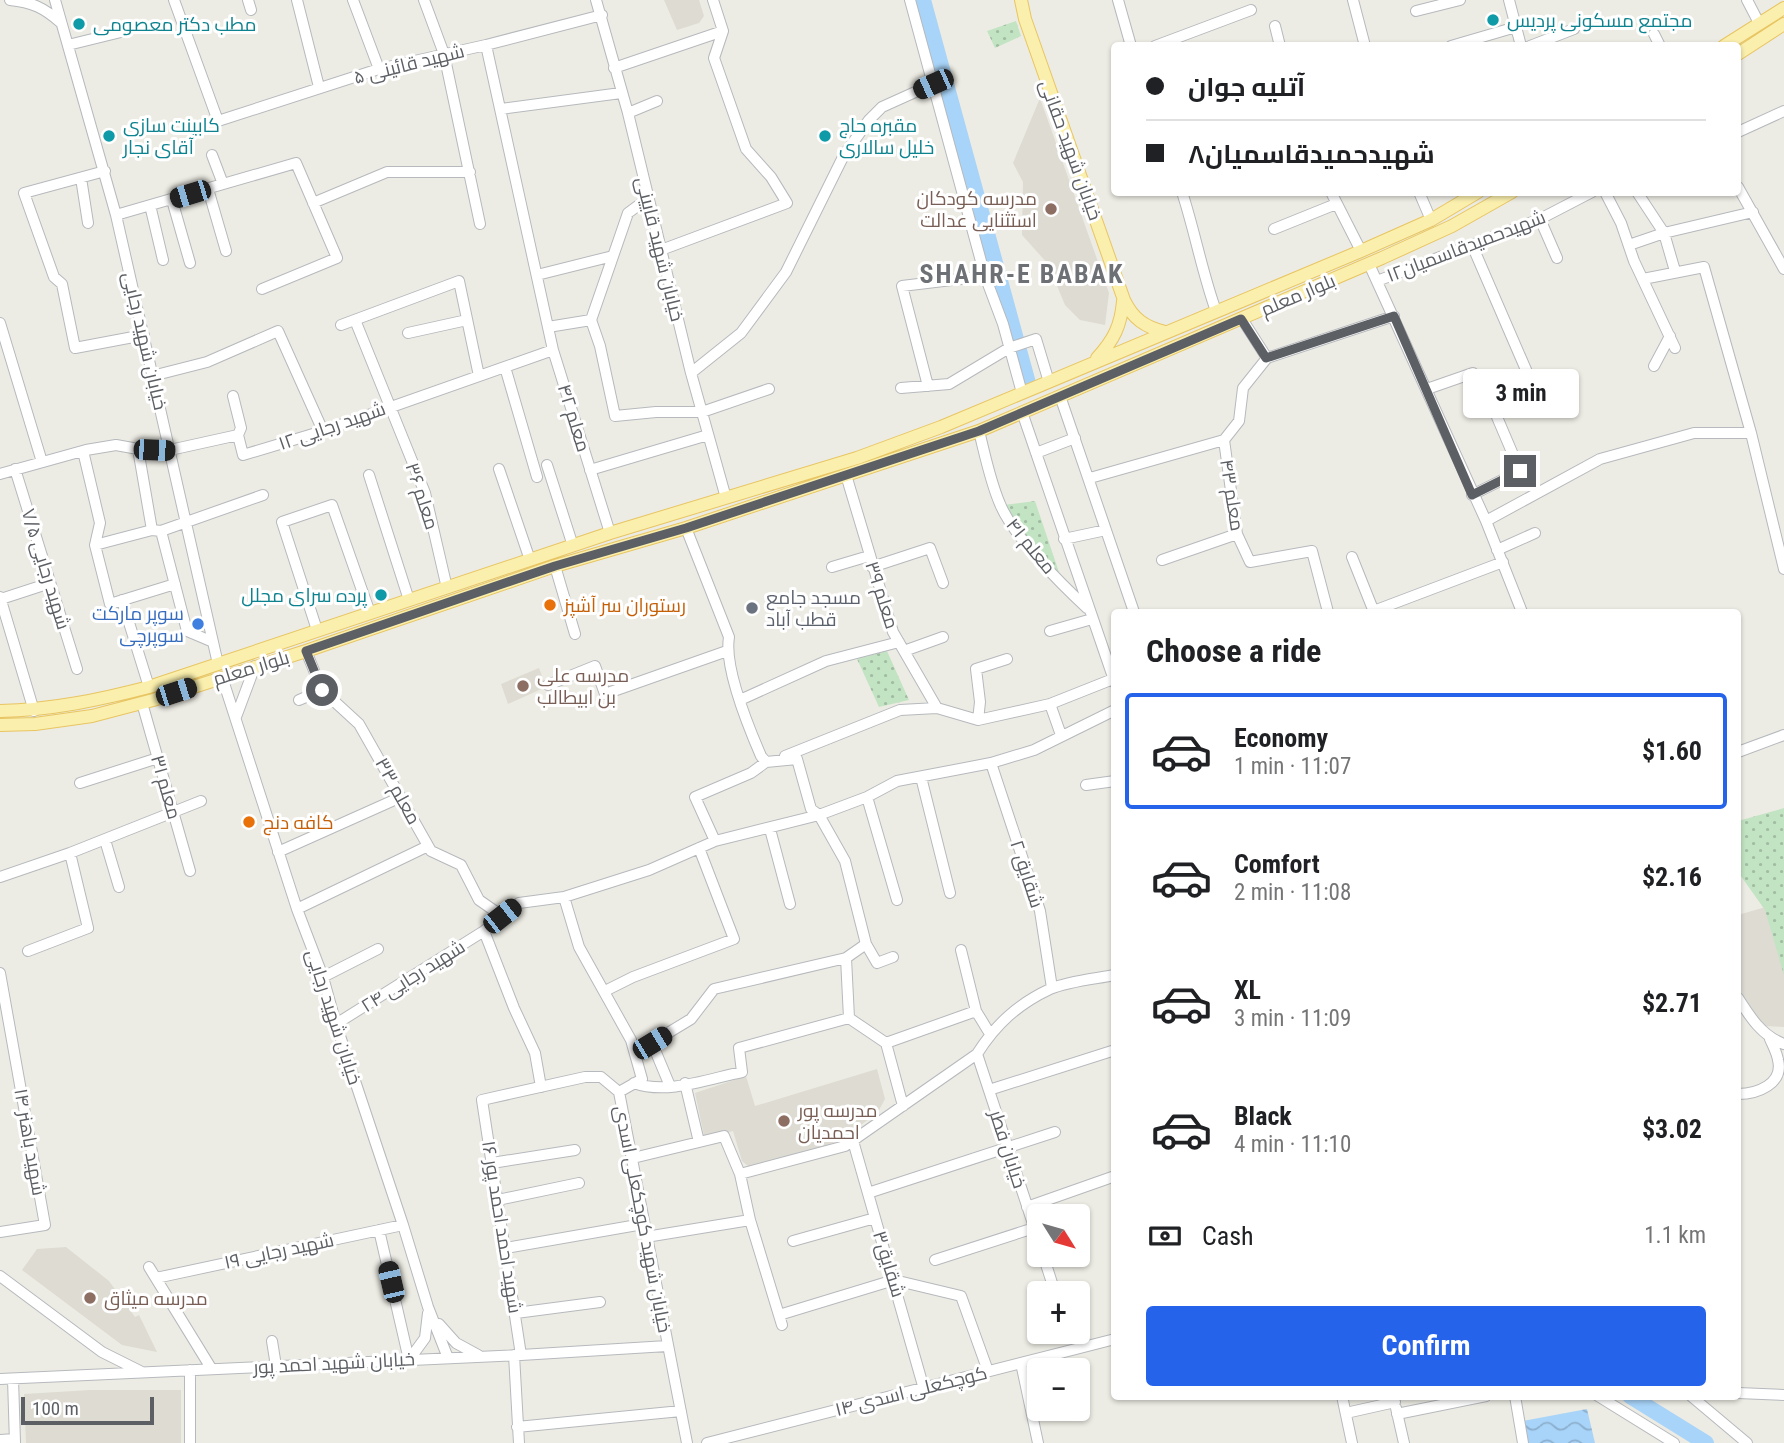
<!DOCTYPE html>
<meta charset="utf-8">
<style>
:root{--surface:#fff;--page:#f2f2f2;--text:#202124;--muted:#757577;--line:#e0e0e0;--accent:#2563eb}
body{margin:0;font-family:"Roboto Condensed",Cairo,sans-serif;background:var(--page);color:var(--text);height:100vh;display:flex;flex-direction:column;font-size:26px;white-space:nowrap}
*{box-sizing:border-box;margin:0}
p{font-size:23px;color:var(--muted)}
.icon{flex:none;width:38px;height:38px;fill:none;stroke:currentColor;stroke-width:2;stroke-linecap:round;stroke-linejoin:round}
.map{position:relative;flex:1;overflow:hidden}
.drawer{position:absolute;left:1111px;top:609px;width:630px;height:791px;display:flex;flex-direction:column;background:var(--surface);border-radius:7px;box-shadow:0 2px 5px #0004}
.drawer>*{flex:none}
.guide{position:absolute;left:1111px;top:42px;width:630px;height:154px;border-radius:7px;box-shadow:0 2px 5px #0004;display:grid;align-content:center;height:154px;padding:0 35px;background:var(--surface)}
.needle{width:46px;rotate:127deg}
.fabs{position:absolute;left:1027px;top:1204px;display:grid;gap:14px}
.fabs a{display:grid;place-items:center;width:63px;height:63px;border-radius:7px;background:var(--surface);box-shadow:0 2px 5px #0004;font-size:35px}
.scale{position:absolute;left:21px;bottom:18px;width:133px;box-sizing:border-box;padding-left:7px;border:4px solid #5c5f64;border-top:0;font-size:19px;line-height:24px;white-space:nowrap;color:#5c5f64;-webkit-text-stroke:5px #fff;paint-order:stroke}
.end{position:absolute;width:32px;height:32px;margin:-16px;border:9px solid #5c5f64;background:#fff;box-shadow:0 0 0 4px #fff}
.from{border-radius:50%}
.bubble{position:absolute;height:49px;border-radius:7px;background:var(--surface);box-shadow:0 2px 5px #0004;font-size:23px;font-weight:700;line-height:49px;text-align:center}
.car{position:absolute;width:21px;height:42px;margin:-21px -10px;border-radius:9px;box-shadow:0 0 5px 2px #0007;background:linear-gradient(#222 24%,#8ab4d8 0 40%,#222 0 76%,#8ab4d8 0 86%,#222 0)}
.guide b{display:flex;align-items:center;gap:24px;height:66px;font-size:26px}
.guide b+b{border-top:2px solid var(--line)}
.guide i{width:18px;height:18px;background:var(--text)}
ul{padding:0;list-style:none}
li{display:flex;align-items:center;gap:21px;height:116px;margin:0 14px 10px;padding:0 21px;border:4px solid transparent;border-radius:7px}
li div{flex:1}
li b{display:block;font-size:26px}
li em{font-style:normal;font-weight:700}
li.selected{border-color:var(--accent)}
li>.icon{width:63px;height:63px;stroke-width:1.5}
h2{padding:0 35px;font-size:32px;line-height:84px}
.pay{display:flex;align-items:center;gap:18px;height:77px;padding:0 35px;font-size:26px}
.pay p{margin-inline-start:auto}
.primary-button{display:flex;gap:14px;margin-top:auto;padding:14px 35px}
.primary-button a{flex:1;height:80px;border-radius:7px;background:var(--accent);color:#fff;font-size:28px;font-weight:700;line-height:80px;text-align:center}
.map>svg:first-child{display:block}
.education{fill:#dddbd2}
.park{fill:url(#park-dots)}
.water{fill:url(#water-waves)}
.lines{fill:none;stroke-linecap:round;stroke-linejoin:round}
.river{stroke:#a8d4f9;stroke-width:16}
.minor-casing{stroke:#b6b9bd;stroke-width:12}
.major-casing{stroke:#e8c562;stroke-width:14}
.minor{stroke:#fff;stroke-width:10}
.major{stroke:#faefad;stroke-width:12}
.route{stroke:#5c5f64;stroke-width:9}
.culture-dot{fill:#0f9aa8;stroke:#fff;stroke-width:2.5}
.education-dot{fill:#8d6e63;stroke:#fff;stroke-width:2.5}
.food-dot{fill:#e8710a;stroke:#fff;stroke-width:2.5}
.worship-dot{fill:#6b7280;stroke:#fff;stroke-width:2.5}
.shop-dot{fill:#3f7fe0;stroke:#fff;stroke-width:2.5}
.labels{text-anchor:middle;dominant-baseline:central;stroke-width:6;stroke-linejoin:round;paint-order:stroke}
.culture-label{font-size:19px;fill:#0d838f;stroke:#fff;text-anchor:start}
.street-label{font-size:19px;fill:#5c5f64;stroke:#fff}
.education-label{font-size:19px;fill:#785e54;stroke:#fff;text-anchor:start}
.worship-label{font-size:19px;fill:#5b616d;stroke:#fff;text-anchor:start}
.food-label{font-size:19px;fill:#c56008;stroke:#fff;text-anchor:start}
.shop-label{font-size:19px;fill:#366cbe;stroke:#fff;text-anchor:end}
.district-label{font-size:26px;font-weight:bold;letter-spacing:2px;fill:#6d7175;stroke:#fff}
</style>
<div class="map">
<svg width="1784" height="1443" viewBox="0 0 1784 1443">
<defs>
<pattern id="park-dots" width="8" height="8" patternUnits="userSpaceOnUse" patternTransform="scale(1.75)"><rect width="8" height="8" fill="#c2e4c3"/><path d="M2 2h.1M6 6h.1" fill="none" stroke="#a1bca2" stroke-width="1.8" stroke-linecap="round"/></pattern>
<pattern id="water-waves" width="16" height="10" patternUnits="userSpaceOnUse" patternTransform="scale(1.75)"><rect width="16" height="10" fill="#a8d4f9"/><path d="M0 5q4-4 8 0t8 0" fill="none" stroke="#8cafcd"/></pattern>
</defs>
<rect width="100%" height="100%" fill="#edece4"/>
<path class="education" d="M664,0H699L704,16L699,23L677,30Z
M1040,98L1109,293L1105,325L1080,320L1065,305L1048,264L1022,235L1023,182L1013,163Z
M539,668L546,687L508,704L501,684Z
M1769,906L1784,958V1027L1763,1026L1738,990V915Z
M877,1069L885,1099L878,1112L841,1140L754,1171L742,1161L733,1131L705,1140L695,1093L746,1076L755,1106Z
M66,1247L109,1281L135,1317L139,1315L157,1352L122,1345L22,1270L37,1249Z
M90,1390H181V1443H26L24,1394Z"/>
<path class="park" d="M1016,21L1021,36L995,48L987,31Z
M1035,501L1064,587L995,506Z
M887,651L909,700L879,707L857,659Z
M1784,808V975L1765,910L1738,872V821Z"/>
<path class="water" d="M1587,1409L1595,1443H1527L1522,1421Z"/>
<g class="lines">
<path class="river" d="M923,0L1028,383
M1630,1396L1706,1443"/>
<g class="minor-casing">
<path id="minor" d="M10,0C32,2 44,8 60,22
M55,0L116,215L218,664
M174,0L218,121L379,69L486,45L602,15
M248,0L251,10
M297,0L319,87
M353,0L379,69
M424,0L444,54L480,224
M596,0L628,113L691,373L726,498
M910,0L985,276L1003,324L1022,393
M1118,0L1131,46
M1353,0L1365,46
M1509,0L1521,46
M1747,0L1759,23
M1416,11L1460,0
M1275,26L1280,46
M1654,34L1660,46
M68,45L125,31
M486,45L553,350
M1155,46L1251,10
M1451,46L1516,27
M1530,46L1574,29
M614,68L723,31
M501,109L621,93
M628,113L657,101
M1738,132L1784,111
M212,155L223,184
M105,171L24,193L54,277L62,284L75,348L144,335
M81,178L88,223
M1738,187L1784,269
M208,189L226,251
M1182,192C1195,232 1202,272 1216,311
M1331,192L1361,251
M1419,192L1431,220
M1605,192L1621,223L1634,261L1675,348
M1637,192L1664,233L1675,271
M647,199L628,213L591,320L600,346L615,416L656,412H702L769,389
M172,200L190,263
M313,203L387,172H470
M150,205L163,260
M116,215L296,163L337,258L262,289
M1540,219L1557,258
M1274,229L1336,204
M1472,245L1530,379
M1629,245L1664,233L1753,212
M661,250L787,203L771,177L746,149L714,58L723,31L713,0
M1369,264L1486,521L1522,612
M537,275L613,256
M1643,279L1704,267L1751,433L1784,569
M1377,281L1540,219L1592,192
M1242,319L1267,358L1243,388L1239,421L1224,440L1237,534L1250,562L1312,551L1328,612
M355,320L425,493L447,588
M0,323L42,462
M341,325L459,281L479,376
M548,327L591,320
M408,333L467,320
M1267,358L1394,316
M1654,366L1670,336
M505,367L537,477
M691,373L741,333L786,272L844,155L869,120L882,107L933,84
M152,376L207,362L278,331L323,431
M928,386L902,286L985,276
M901,388L949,384L1009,348L1036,339L1049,382
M1427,389L1473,373
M233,396L241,428L238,435
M1060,396L1134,612
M1022,412L1115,683
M979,431C985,455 990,481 1000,504C1013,536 1061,584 1087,608
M138,449L152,530
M83,451L100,523L95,545L110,604L175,584
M1036,453L1075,438
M547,465L573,546
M15,469L77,669
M499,469L530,560
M590,470L708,435
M0,474L86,450L116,445L138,449L170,450L238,435L243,455L323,431L553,350L610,533
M369,475L409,600
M846,475L893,632L937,708
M1090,478L1224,440
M1472,495L1520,471L1497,417
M1486,521L1600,459L1694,433H1751
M686,528L729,637C724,667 748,726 761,756L766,762L797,759L811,809L819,815L845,861L866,944L846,958L849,1018L886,1043
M161,531L187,631L213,642
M1064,539L1106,530
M95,545L152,530L161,531L263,495
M1497,550L1535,533
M1352,557L1374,612
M1162,560L1237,534
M555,566L575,634
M832,567L869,556
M872,567L930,548L943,583
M0,597L34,711
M1,599L50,583
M122,600L149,687
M1371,612L1503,562
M317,630L282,522L332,505L370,613
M1050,631L1092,619
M306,651L322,690L359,724L431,851L461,865L479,900L502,916
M904,651L943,637
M222,677L297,909L323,977L336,1024L403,1225L428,1307L448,1358
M548,685L595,666L605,694L727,651
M299,700L322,690
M740,700L826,661L899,642
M142,703L190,871
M1050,704L1061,735
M236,717L255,666
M978,720L980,702L976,669L1007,659
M1738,752L1784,735
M785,756L900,710L937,708L978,720L1050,704L1113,679
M991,763L1040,911L1052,988
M921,777L950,893
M80,783L158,758
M1086,785L1115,781
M867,797L897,900
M770,829L790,904
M105,840L119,887
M715,841L695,797L751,773L766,762
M278,852L401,797
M0,877L70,853L201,801
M564,897L579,947L631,1040L642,1079L619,1092L687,1443
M297,909L428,846
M484,931L514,1008L535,1053L541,1087
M866,944L877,963L893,957
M961,950L976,1011L990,1034
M28,951L88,928L70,853
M0,973L45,1225L0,1232
M323,977L378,949
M605,991L633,977L734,939L699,848
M1738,998C1750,1017 1762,1036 1784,1044
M336,1024L484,931L519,903L564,897L649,870L715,841L819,815L867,797L897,781L991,763L1034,750L1115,710
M652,1043L670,1086
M886,1043L976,1011
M886,1043L903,1106
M635,1053L691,1019L714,989L846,958
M977,1054L1040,1245
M634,1083C667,1095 708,1079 742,1072L739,1048L849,1018
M685,1083L699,1142
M989,1090L1115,1050
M1738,1094C1757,1094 1784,1084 1778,1060C1777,1053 1773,1046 1770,1039
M853,1141L924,1389
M633,1158L724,1136L740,1174L845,1146L977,1054C996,1024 1018,1004 1050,989C1069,981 1094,979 1115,975
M492,1163L575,1150
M868,1193L1055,1132
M498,1200L579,1183
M1027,1207L1115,1176
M750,1220L782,1325
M379,1230L409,1360
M646,1237L750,1220L740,1174
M793,1241L875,1218
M506,1248L643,1224
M1043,1255L1053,1286
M935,1260L1034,1228
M149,1267L211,1368
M0,1276L102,1352L140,1371
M156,1278L403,1225
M516,1313L600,1302
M779,1315L894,1280L961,1296L988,1371
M439,1324L456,1343L478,1355
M272,1341L276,1366
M514,1355L519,1443
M521,1355L482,1100L585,1077H601L619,1092
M409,1360L425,1338L428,1313
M1021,1363L1038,1443
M0,1379L521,1355L667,1346
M13,1379L15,1443
M1738,1393L1784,1395
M1342,1396L1352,1443
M1515,1396L1523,1443
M1598,1396L1674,1443
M1691,1396L1747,1443
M1396,1408L1404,1443
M1346,1413L1395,1402
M1397,1414L1486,1396
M517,1427L681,1411
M0,1440L15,1439
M190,1443V1370
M707,1443L1115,1339"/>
</g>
<g class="major-casing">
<path id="major" d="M1021,0L1025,19L1124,300C1133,319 1145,327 1165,332
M1724,46L1784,8
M1738,54L1784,24
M1097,358C1114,340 1121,325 1123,301
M0,711C51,710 99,700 149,687L610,533L857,458L941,427L1361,251L1431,220L1478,192
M0,725L35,724L92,716L153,700L306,651L555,566L686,528L979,431L1382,258L1452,226L1512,192"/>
</g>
<use href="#minor" class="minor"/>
<use href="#major" class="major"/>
</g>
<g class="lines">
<path class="route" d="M322,690L306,651L555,566L686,528L979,431L1241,319L1266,358L1394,316L1472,495L1520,471"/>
</g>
<g class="culture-dot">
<circle cx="1493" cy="20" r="7"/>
<circle cx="79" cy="24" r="7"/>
<circle cx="109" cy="136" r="7"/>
<circle cx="825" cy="136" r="7"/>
<circle cx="381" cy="595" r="7"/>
</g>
<g class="education-dot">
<circle cx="1051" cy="209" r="7"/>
<circle cx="523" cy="686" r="7"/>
<circle cx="784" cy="1121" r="7"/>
<circle cx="90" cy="1298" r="7"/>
</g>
<g class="food-dot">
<circle cx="550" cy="605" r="7"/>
<circle cx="249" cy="822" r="7"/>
</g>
<circle class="worship-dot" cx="752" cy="608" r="7"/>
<circle class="shop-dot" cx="198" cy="624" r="7"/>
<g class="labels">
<g class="culture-label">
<text x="1507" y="20">مجتمع مسکونی پردیس</text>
<text x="93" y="24">مطب دکتر معصومی</text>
<text x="123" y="125">کابینت سازی<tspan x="123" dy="22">آقای نجار</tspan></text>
<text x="839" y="125">مقبره حاج<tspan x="839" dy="22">خلیل سالاری</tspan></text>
<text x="367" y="595" text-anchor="end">پرده سرای مجلل</text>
</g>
<g class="street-label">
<text transform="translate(409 64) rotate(-14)">شهید قائینی ۵</text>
<text transform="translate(1071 150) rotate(70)">خیابان شهید حقانی</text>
<text transform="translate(1466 246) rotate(-21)">شهیدحمیدقاسمیان۱۲</text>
<text transform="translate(660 249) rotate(76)">خیابان شهید قایینی</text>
<text transform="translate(1298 295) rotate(-23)">بلوار معلم</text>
<text transform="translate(145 341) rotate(77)">خیابان شهید رجایی</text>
<text transform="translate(574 418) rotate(73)">معلم ۴۲</text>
<text transform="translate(332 426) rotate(-19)">شهید رجایی ۱۲</text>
<text transform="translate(1232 495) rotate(81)">معلم ۴۳</text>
<text transform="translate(422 496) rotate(72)">معلم ۳۶</text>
<text transform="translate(1031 546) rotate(51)">معلم ۴۱</text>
<text transform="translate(46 569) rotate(73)">شهید رجایی ۷/۵</text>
<text transform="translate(882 595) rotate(72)">معلم ۳۹</text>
<text transform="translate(251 668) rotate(-17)">بلوار معلم</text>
<text transform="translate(166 787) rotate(74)">معلم ۳۱</text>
<text transform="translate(398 791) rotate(61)">معلم ۳۳</text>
<text transform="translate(1027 874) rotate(72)">شقایق ۲</text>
<text transform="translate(413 976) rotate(-32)">شهید رجایی ۲۴</text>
<text transform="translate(334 1017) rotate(72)">خیابان شهید رجایی</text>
<text transform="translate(30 1142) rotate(80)">شهید باهنر ۱۴</text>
<text transform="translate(1008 1149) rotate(72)">خیابان فطر</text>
<text transform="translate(643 1219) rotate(79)">خیابان شهید کوچکعلی اسدی</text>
<text transform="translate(502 1227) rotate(81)">شهید احمد احمد پور ۱۶</text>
<text transform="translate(279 1251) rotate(-12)">شهید رجایی ۱۹</text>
<text transform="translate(889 1264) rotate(73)">شقایق۳</text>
<text transform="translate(334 1363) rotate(-3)">خیابان شهید احمد پور</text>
<text transform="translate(911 1391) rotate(-14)">کوچکعلی اسدی ۱۴</text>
</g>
<g class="education-label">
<text x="1037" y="198" text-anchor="end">مدرسه کودکان<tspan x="1037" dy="22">استثنایی عدالت</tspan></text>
<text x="537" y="675">مدرسه علی<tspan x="537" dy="22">بن ابیطالب</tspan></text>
<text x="798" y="1110">مدرسه پور<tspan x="798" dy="22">احمدیان</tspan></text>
<text x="104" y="1298">مدرسه میثاق</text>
</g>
<g class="worship-label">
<text x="766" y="597">مسجد جامع<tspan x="766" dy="22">قطب آباد</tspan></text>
</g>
<g class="food-label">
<text x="564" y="605">رستوران سر آشپز</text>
<text x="263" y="822">کافه دنج</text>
</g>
<g class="shop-label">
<text x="184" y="613">سوپر مارکت<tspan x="184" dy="22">سوپرچی</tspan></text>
</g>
<g class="district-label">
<text x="1022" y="274">SHAHR-E BABAK</text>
</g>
</g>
</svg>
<div class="fabs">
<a><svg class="needle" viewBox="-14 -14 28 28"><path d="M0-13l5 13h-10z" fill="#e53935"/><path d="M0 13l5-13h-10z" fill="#757577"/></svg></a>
<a>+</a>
<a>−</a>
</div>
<div class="scale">100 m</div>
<i class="end from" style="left:322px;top:690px"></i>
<i class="end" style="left:1520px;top:471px"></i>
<div class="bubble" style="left:1463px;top:369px;width:116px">3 min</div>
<i class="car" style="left:933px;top:84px;rotate:246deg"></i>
<i class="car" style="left:190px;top:194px;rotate:253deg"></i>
<i class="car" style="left:154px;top:450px;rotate:92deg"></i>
<i class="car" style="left:176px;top:692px;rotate:72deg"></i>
<i class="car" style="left:502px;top:916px;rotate:52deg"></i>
<i class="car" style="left:652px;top:1043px;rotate:59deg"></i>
<i class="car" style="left:391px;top:1282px;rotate:347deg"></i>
<div class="guide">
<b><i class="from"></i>آتلیه جوان</b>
<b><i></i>شهیدحمیدقاسمیان۸</b>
</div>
<section class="drawer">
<h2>Choose a ride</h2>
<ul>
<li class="selected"><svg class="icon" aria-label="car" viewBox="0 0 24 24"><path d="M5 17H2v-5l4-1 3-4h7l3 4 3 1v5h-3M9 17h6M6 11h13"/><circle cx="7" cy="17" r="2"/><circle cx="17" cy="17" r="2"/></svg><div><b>Economy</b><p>1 min · 11:07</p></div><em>$1.60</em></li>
<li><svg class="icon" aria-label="car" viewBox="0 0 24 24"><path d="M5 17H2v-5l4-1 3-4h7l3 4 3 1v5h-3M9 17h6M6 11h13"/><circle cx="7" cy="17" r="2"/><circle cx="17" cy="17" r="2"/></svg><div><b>Comfort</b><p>2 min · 11:08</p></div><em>$2.16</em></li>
<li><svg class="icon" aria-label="car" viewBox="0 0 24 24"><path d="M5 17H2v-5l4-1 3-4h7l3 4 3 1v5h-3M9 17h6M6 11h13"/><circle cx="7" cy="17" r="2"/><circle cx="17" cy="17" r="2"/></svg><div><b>XL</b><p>3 min · 11:09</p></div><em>$2.71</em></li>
<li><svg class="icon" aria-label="car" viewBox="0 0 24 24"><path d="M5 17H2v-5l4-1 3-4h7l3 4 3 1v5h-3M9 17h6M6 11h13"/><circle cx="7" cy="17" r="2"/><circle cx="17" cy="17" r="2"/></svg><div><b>Black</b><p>4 min · 11:10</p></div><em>$3.02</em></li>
</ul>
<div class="pay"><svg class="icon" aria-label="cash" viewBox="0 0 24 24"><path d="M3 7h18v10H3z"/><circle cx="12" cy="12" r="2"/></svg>Cash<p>1.1 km</p></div>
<div class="primary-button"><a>Confirm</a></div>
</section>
</div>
